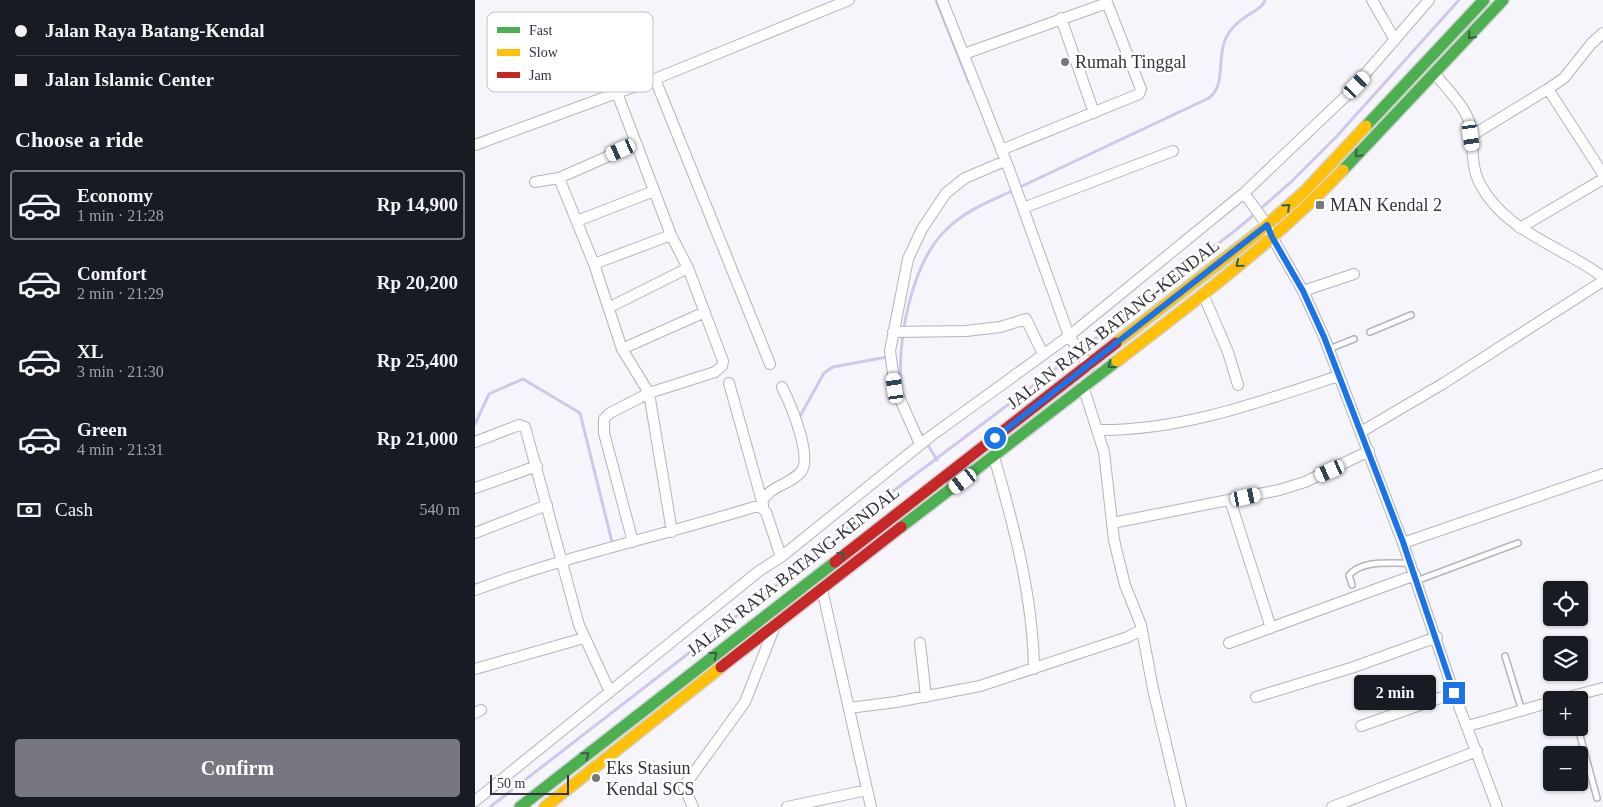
<!DOCTYPE html>
<meta charset="utf-8">
<style>
:root{--surface:#171b24;--page:#242831;--text:#f1f3f6;--muted:#9ea1a6;--line:#363941;--accent:#787680}
body{margin:0;font-family:"Times New Roman",serif;background:var(--page);color:var(--text);height:100vh;display:flex;flex-direction:column;font-size:19px;white-space:nowrap}
*{box-sizing:border-box;margin:0}
p{font-size:16px;color:var(--muted)}
.icon{flex:none;width:28px;height:28px;fill:none;stroke:currentColor;stroke-width:2;stroke-linecap:round;stroke-linejoin:round}
.map{position:relative;flex:1;overflow:hidden}
.details{display:flex;flex-direction:column;background:var(--surface);width:475px}
.details>*{flex:none}
.hud{display:grid;align-content:center;height:110px;padding:0 15px;background:var(--surface)}
.controls{position:absolute;left:1068px;top:581px;display:grid;gap:10px}
.controls a{display:grid;place-items:center;width:45px;height:45px;border-radius:5px;background:var(--surface);box-shadow:0 1px 4px #0004;font-size:25px}
.scale{position:absolute;left:15px;bottom:12px;width:79px;box-sizing:border-box;padding-left:5px;border:2px solid #34323d;border-top:0;font-size:14px;line-height:18px;white-space:nowrap;color:#34323d;-webkit-text-stroke:4px #fff;paint-order:stroke}
.end{position:absolute;width:22px;height:22px;margin:-11px;border:6px solid #1a73e8;background:#fff;box-shadow:0 0 0 2px #fff}
.from{border-radius:50%}
.bubble{position:absolute;height:35px;border-radius:5px;background:var(--surface);box-shadow:0 1px 4px #0004;font-size:16px;font-weight:600;line-height:35px;text-align:center}
.car{position:absolute;width:15px;height:30px;margin:-15px -8px;border-radius:6px;box-shadow:0 0 4px 1px #0007;background:linear-gradient(#fff 24%,#345 0 40%,#fff 0 76%,#345 0 86%,#fff 0)}
.hud b{display:flex;align-items:center;gap:18px;height:48px;font-size:19px}
.hud b+b{border-top:1px solid var(--line)}
.hud i{width:12px;height:12px;background:var(--text)}
ul{padding:0;list-style:none}
li{display:flex;align-items:center;gap:15px;height:70px;margin:0 10px 8px;padding:0 5px;border:2px solid transparent;border-radius:5px}
li div{flex:1}
li b{display:block;font-size:19px}
li em{font-style:normal;font-weight:600}
li.current{border-color:var(--accent)}
li>.icon{width:45px;height:45px;stroke-width:1.5}
h2{padding:0 15px;font-size:22px;line-height:60px}
.pay{display:flex;align-items:center;gap:12px;height:55px;padding:0 15px;font-size:19px}
.pay p{margin-inline-start:auto}
.button{display:flex;gap:10px;margin-top:auto;padding:10px 15px}
.button a{flex:1;height:58px;border-radius:5px;background:var(--accent);color:#fff;font-size:20px;font-weight:600;line-height:58px;text-align:center}
main{display:flex;flex:1;min-height:0}
.map>svg:first-child{display:block}
.lines{fill:none;stroke-linecap:round;stroke-linejoin:round}
.stream{stroke:#cfc8ea;stroke-width:3}
.lane-casing{stroke:#b5b4bc;stroke-width:8}
.street-casing{stroke:#b5b4bc;stroke-width:12}
.fast-casing{stroke:#d3d2d7;stroke-width:14}
.slow-casing{stroke:#d3d2d7;stroke-width:14}
.jam-casing{stroke:#d3d2d7;stroke-width:14}
.lane{stroke:#fefeff;stroke-width:5}
.street{stroke:#fefeff;stroke-width:10}
.fast{stroke:#4caf50;stroke-width:11}
.slow{stroke:#ffc107;stroke-width:11}
.jam{stroke:#c62828;stroke-width:11}
.oneway{stroke:#3c5e44}
.route{stroke:#1a73e8;stroke-width:6}
.poi-dot{fill:#787680;stroke:#fff;stroke-width:2}
.labels{text-anchor:middle;dominant-baseline:central;stroke-width:5;stroke-linejoin:round;paint-order:stroke}
.poi-label{font-size:18px;fill:#34323d;stroke:#fff;text-anchor:start}
.street-label{font-size:18px;fill:#34323d;stroke:#fff}
.key{fill:#fff;stroke:#c2c2c5;stroke-width:1}
.key-label{font-size:14px;fill:#34323d}
</style>
<main>
<section class="details">
<div class="hud">
<b><i class="from"></i>Jalan Raya Batang-Kendal</b>
<b><i></i>Jalan Islamic Center</b>
</div>
<h2>Choose a ride</h2>
<ul>
<li class="current"><svg class="icon" aria-label="car" viewBox="0 0 24 24"><path d="M5 17H2v-5l4-1 3-4h7l3 4 3 1v5h-3M9 17h6M6 11h13"/><circle cx="7" cy="17" r="2"/><circle cx="17" cy="17" r="2"/></svg><div><b>Economy</b><p>1 min · 21:28</p></div><em>Rp 14,900</em></li>
<li><svg class="icon" aria-label="car" viewBox="0 0 24 24"><path d="M5 17H2v-5l4-1 3-4h7l3 4 3 1v5h-3M9 17h6M6 11h13"/><circle cx="7" cy="17" r="2"/><circle cx="17" cy="17" r="2"/></svg><div><b>Comfort</b><p>2 min · 21:29</p></div><em>Rp 20,200</em></li>
<li><svg class="icon" aria-label="car" viewBox="0 0 24 24"><path d="M5 17H2v-5l4-1 3-4h7l3 4 3 1v5h-3M9 17h6M6 11h13"/><circle cx="7" cy="17" r="2"/><circle cx="17" cy="17" r="2"/></svg><div><b>XL</b><p>3 min · 21:30</p></div><em>Rp 25,400</em></li>
<li><svg class="icon" aria-label="car" viewBox="0 0 24 24"><path d="M5 17H2v-5l4-1 3-4h7l3 4 3 1v5h-3M9 17h6M6 11h13"/><circle cx="7" cy="17" r="2"/><circle cx="17" cy="17" r="2"/></svg><div><b>Green</b><p>4 min · 21:31</p></div><em>Rp 21,000</em></li>
</ul>
<div class="pay"><svg class="icon" aria-label="cash" viewBox="0 0 24 24"><path d="M3 7h18v10H3z"/><circle cx="12" cy="12" r="2"/></svg>Cash<p>540 m</p></div>
<div class="button"><a>Confirm</a></div>
</section>
<div class="map">
<svg width="1128" height="807" viewBox="0 0 1128 807">
<rect width="100%" height="100%" fill="#f6f5fc"/>
<g class="lines">
<path class="stream" d="M461,0L494,83
M545,187L734,98C751,85 742,59 750,40C760,16 786,13 790,0
M427,393C420,346 436,261 473,228C491,210 516,201 539,190
M324,418L349,373L358,367L412,357
M0,424L14,394L48,379L105,413L137,542
M445,432L462,460
M309,479L324,468
M15,807L312,577L417,492L636,327L767,225L816,182L862,136L984,0"/>
<g class="lane-casing">
<path id="lane" d="M895,332L936,315
M854,349L879,339
M941,581L1043,543
M877,585L874,575C889,559 915,564 935,563
M1030,656L1047,711
M1103,728L1122,798"/>
</g>
<g class="street-casing">
<path id="street" d="M467,0L534,169L594,336L614,366
M897,0L920,40L917,43
M586,18L619,113
M489,54L632,3
M960,74C971,88 990,106 995,124C999,143 995,166 1005,184C1031,233 1087,246 1128,277
M180,79L295,364
M1073,89L1089,78L1116,44L1128,33
M142,93L196,235L213,268L248,361L247,366L240,372L174,393L135,413L129,419V433L158,542
M996,136L1073,89L1128,174
M0,145L180,79L374,0
M526,150L664,94L666,89L631,0
M84,178L119,264L147,349L174,393L197,532
M60,182L84,178L161,144
M769,193L792,225L797,237L828,291L849,337L928,543L979,693L1022,807
M548,208L698,151
M102,221L179,191
M1045,228L1128,179
M119,264L196,235
M828,291L879,274
M728,294L753,352L763,385
M135,307L213,268
M418,332L491,331L525,327L551,319L568,354
M147,349L230,312
M254,383L288,505
M608,386L629,452L639,540L650,585L666,625L678,689L706,807
M623,430C706,431 785,402 863,376
M886,432L969,383L1128,281
M0,442L44,425L50,427L104,625L135,692
M445,444L420,388L415,351L433,259L447,229L471,193L490,178L530,161
M519,457C539,526 558,597 559,669
M0,488L62,466
M755,500L796,628
M287,502C294,486 315,485 326,472C338,456 315,403 307,387
M637,523L804,490L830,482L894,451
M0,533L72,505
M928,543L1128,474
M347,589L396,807
M0,590C91,556 186,536 279,507H285L291,512L306,557
M445,643L451,697
M754,643L940,575
M0,669L109,638
M781,697L879,667L962,637
M1082,700L1128,688
M374,708L421,702L505,686L653,637L666,630
M0,713L6,710
M886,726L979,693
M993,726L1076,702
M0,801L284,571L306,557L456,436L594,336L769,193L872,95L954,0
M218,807L209,787L210,785L270,702L300,626
M312,807L392,790
M857,807L1002,751"/>
</g>
<g class="fast-casing">
<path id="fast" d="M891,126L1009,0
M868,170L1028,0
M426,527L642,361
M45,807L360,562"/>
</g>
<g class="slow-casing">
<path id="slow" d="M641,343L784,232L830,191L891,126
M642,361C720,301 800,241 868,170
M70,807L246,667"/>
</g>
<g class="jam-casing">
<path id="jam" d="M360,562L641,343
M246,667L426,527"/>
</g>
<use href="#lane" class="lane"/>
<use href="#street" class="street"/>
<use href="#fast" class="fast"/>
<use href="#slow" class="slow"/>
<use href="#jam" class="jam"/>
</g>
<defs><path id="oneway-chevron" d="M-2-3.5L2.5 0L-2 3.5" fill="none" stroke-width="1.6" stroke-linecap="round" stroke-linejoin="round" transform="scale(1.25)"/></defs>
<g class="oneway">
<use href="#oneway-chevron" transform="translate(996 36) rotate(132)"/>
<use href="#oneway-chevron" transform="translate(883 154) rotate(134)"/>
<use href="#oneway-chevron" transform="translate(812 207) rotate(-42)"/>
<use href="#oneway-chevron" transform="translate(764 264) rotate(140)"/>
<use href="#oneway-chevron" transform="translate(636 365) rotate(142)"/>
<use href="#oneway-chevron" transform="translate(367 555) rotate(-38)"/>
<use href="#oneway-chevron" transform="translate(239 655) rotate(-38)"/>
<use href="#oneway-chevron" transform="translate(111 755) rotate(-39)"/>
</g>
<g class="lines">
<path class="route" d="M520,438L792,225L797,237L828,291L849,337L928,542L979,693"/>
</g>
<g class="poi-dot">
<circle cx="590" cy="62" r="5"/>
<rect x="840" y="200" width="10" height="10" rx="2.5"/>
<circle cx="121" cy="778" r="5"/>
</g>
<g class="labels">
<g class="poi-label">
<text x="600" y="62">Rumah Tinggal</text>
<text x="855" y="205">MAN Kendal 2</text>
<text x="131" y="768">Eks Stasiun<tspan x="131" dy="21">Kendal SCS</tspan></text>
</g>
<g class="street-label">
<text transform="translate(638 324) rotate(-38)">JALAN RAYA BATANG-KENDAL</text>
<text transform="translate(318 571) rotate(-38)">JALAN RAYA BATANG-KENDAL</text>
</g>
</g>
<rect x="12" y="12" width="166" height="80" rx="8" class="key"/>
<rect x="22" y="27" width="23" height="6" fill="#4caf50"/>
<rect x="22" y="49" width="23" height="7" fill="#ffc107"/>
<rect x="22" y="72" width="23" height="6" fill="#c62828"/>
<g class="key-label">
<text x="54" y="35">Fast</text>
<text x="54" y="57">Slow</text>
<text x="54" y="80">Jam</text>
</g>
</svg>
<div class="controls">
<a><svg class="icon" aria-label="locate" viewBox="0 0 24 24"><circle cx="12" cy="12" r="6"/><path d="M12 2v4M12 18v4M2 12h4M18 12h4"/></svg></a>
<a><svg class="icon" aria-label="layers" viewBox="0 0 24 24"><path d="M12 4l9 5-9 5-9-5zM3 14l9 5 9-5"/></svg></a>
<a>+</a>
<a>−</a>
</div>
<div class="scale">50 m</div>
<i class="end from" style="left:520px;top:438px"></i>
<i class="end" style="left:979px;top:693px"></i>
<div class="bubble" style="left:879px;top:675px;width:82px">2 min</div>
<i class="car" style="left:882px;top:85px;rotate:43deg"></i>
<i class="car" style="left:996px;top:136px;rotate:172deg"></i>
<i class="car" style="left:146px;top:150px;rotate:246deg"></i>
<i class="car" style="left:420px;top:388px;rotate:352deg"></i>
<i class="car" style="left:855px;top:471px;rotate:246deg"></i>
<i class="car" style="left:488px;top:481px;rotate:233deg"></i>
<i class="car" style="left:771px;top:497px;rotate:78deg"></i>
</div>
</main>
